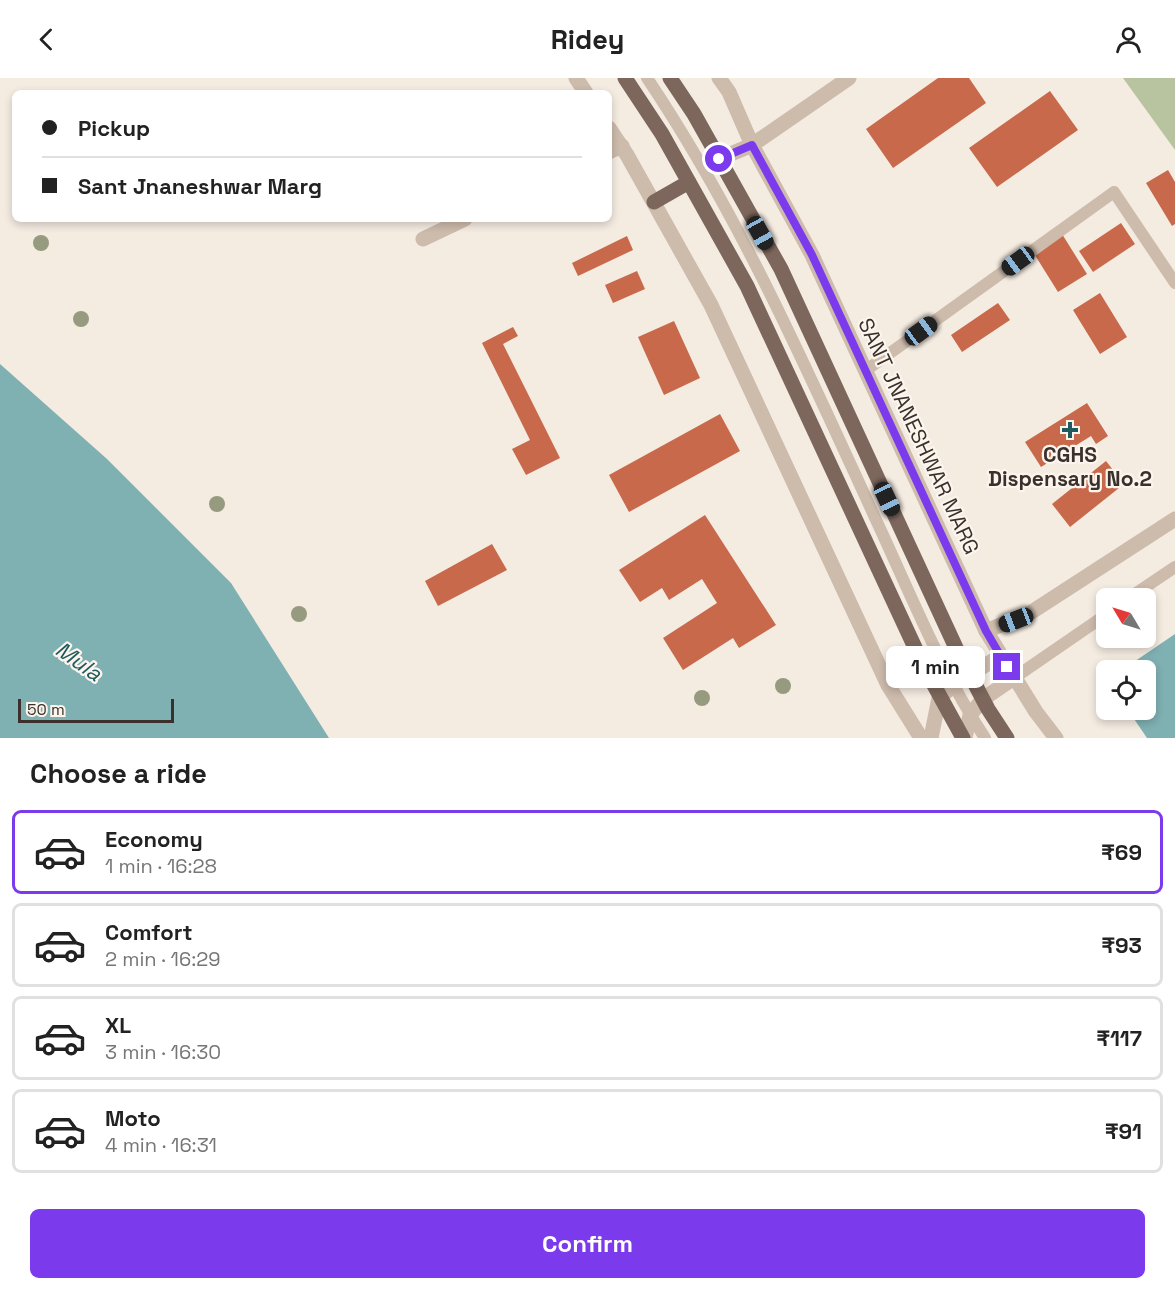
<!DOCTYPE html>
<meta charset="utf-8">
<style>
:root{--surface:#fff;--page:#f2f2f2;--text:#222;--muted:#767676;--line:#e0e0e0;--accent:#7c3aed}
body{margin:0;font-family:"Space Grotesk",sans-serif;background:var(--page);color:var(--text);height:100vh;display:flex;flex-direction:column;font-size:22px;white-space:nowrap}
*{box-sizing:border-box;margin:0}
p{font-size:20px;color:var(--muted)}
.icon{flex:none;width:33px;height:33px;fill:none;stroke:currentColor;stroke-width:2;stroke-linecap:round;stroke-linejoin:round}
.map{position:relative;height:660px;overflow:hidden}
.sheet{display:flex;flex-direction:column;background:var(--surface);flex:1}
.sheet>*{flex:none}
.guide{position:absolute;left:12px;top:12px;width:600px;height:132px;border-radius:9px;box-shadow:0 3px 9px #0003;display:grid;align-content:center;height:132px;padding:0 30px;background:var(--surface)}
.needle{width:39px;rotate:308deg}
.controls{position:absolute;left:1096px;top:510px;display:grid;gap:12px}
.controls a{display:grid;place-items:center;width:60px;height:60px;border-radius:9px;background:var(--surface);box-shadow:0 3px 9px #0003;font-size:30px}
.scale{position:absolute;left:18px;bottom:15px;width:156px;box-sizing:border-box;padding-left:6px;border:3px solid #3b302b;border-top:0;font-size:16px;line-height:21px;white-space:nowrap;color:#3b302b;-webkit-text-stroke:4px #fbf5ee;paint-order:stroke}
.end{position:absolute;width:27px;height:27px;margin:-14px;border:8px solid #7c3aed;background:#fff;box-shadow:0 0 0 3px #fff}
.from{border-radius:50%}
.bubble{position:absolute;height:42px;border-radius:9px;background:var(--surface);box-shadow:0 3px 9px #0003;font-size:20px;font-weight:600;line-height:42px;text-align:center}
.car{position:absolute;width:18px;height:36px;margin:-18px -9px;border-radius:8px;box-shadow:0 0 4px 2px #0007;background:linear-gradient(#222 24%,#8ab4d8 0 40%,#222 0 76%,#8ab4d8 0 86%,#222 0)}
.guide b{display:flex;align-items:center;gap:21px;height:57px;font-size:22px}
.guide b+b{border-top:2px solid var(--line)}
.guide i{width:15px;height:15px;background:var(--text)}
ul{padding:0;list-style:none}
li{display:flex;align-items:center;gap:18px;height:84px;margin:0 12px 9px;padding:0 18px;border:3px solid var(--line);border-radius:9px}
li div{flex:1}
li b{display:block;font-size:22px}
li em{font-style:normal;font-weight:600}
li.current{border-color:var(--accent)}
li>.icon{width:54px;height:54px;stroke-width:1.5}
h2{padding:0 30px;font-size:27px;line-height:72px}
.action{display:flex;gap:12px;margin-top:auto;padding:12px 30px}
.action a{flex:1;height:69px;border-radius:9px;background:var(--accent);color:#fff;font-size:24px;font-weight:600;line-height:69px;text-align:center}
header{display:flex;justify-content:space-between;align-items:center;height:78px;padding:0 30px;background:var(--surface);font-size:27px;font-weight:600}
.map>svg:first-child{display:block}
.green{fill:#b8c4a0}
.water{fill:#7fb0b2}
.building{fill:#c8694b}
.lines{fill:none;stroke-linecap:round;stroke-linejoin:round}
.service{stroke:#cdbbac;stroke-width:12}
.minor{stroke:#cdbbac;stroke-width:15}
.tertiary{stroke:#cdbbac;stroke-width:15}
.primary{stroke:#7d675c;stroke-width:15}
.tree{fill:#969b7f}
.route{stroke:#7c3aed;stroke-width:8}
.poi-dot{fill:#1f5a5e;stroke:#fbf5ee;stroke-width:2}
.labels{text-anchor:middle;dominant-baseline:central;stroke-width:4.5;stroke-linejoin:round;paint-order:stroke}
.street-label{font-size:21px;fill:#3b302b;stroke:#fbf5ee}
.poi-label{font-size:21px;font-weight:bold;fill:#3b302b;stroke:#fbf5ee}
.water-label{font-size:22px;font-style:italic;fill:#1f5a5e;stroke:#fbf5ee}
</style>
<header><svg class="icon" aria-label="back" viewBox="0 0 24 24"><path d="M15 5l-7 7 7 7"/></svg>Ridey<svg class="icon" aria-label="person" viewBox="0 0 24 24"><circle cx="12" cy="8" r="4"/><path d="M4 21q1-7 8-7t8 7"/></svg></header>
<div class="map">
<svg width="1175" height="660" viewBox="0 0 1175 660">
<rect width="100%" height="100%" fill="#f4ebe1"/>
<path class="green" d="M1123,0H1175V72Z"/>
<path class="water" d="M0,286L107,381L231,505L329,660H0Z
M1175,556V660H1147L1128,632H1146V592H1122Z"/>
<path class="building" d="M938,0H969L986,25L893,90L866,51Z
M1050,13L1078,52L997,109L969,70Z
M1168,92L1175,104V146L1172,148L1146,105Z
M1121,145L1135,166L1093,194L1079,173Z
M1062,156L1087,196L1058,214L1033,174Z
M627,158L633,172L578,198L572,185Z
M637,193L645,211L613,225L605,207Z
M1100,215L1127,259L1100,276L1073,232Z
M998,225L1010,242L962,274L951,257Z
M674,243L700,300L664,317L638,259Z
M513,249L518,258L503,266L560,380L526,397L512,371L530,362L482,265Z
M1087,325L1108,358L1096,366L1091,358L1041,389L1025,364Z
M720,336L740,373L629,434L609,397Z
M1106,383L1124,406L1070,449L1052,426Z
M705,437L776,547L739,570L733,560L683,592L663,560L717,525L702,501L669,522L662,510L640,524L619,492Z
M492,466L507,492L438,528L425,503Z"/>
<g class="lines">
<path class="service" d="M647,0C741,140 807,292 877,444C911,517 941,593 985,660
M865,293L1114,114L1175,205
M1129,520L1175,489
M1014,600L1107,536"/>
<path class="minor" d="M609,74L622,68
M423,161L465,141
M986,553L1030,535L1175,441"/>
<path class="tertiary" d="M576,0L586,15
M719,0L729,14L752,67L812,177L986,553L1036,634L1056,660
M609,50L627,77L711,227L888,607L921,660
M719,81L752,67L849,0
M931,660L939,620L954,607L1000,578
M965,660L970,637L983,621L1014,600"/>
<path class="primary" d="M625,0L662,56L747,208L924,589L963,660
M670,0L694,36L781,191L957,572L988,631L1007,660
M654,124L689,104"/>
</g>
<g class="tree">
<circle cx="41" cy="165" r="8"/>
<circle cx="81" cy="241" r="8"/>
<circle cx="217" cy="426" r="8"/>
<circle cx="299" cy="536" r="8"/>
<circle cx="783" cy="608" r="8"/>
<circle cx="702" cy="620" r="8"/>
</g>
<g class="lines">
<path class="route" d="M719,81L752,67L812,177L986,553L1007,589"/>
</g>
<path class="poi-dot" d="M1067 343h6v6h6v6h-6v6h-6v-6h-6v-6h6z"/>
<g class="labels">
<g class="street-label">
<text transform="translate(919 358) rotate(65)">SANT JNANESHWAR MARG</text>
</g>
<g class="poi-label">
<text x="1070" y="376">CGHS<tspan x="1070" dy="24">Dispensary No.2</tspan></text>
</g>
<g class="water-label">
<text transform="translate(79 583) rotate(35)">Mula</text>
</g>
</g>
</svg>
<div class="controls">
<a><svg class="needle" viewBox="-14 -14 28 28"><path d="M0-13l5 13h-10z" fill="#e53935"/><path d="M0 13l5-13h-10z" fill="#767676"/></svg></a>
<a><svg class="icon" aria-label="locate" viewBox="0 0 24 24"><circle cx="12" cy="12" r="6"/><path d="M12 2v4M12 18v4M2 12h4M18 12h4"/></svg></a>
</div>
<div class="scale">50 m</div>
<i class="end from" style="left:719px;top:81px"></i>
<i class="end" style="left:1007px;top:589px"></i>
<div class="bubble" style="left:886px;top:568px;width:99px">1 min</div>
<i class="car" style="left:760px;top:155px;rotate:151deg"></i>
<i class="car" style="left:1018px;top:183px;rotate:234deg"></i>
<i class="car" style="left:921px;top:253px;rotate:54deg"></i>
<i class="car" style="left:887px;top:421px;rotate:155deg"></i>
<i class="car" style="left:1016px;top:542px;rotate:249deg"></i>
<div class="guide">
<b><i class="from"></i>Pickup</b>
<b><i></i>Sant Jnaneshwar Marg</b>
</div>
</div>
<section class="sheet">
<h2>Choose a ride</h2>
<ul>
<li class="current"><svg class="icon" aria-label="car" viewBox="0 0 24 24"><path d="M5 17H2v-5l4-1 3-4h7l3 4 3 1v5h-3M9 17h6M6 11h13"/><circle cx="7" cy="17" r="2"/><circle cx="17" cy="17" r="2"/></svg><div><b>Economy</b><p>1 min · 16:28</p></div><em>₹69</em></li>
<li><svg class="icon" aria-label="car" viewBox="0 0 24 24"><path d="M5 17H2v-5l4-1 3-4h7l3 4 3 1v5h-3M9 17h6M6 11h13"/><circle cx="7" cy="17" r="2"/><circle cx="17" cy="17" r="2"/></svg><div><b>Comfort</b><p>2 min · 16:29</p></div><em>₹93</em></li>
<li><svg class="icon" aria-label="car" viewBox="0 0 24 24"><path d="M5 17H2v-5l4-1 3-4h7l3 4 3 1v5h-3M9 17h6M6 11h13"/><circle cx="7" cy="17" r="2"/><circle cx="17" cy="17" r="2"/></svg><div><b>XL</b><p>3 min · 16:30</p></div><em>₹117</em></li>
<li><svg class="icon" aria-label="car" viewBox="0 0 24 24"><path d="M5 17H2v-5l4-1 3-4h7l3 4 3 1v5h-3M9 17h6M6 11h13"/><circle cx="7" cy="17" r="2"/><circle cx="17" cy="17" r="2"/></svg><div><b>Moto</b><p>4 min · 16:31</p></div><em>₹91</em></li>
</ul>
<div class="action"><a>Confirm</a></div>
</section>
